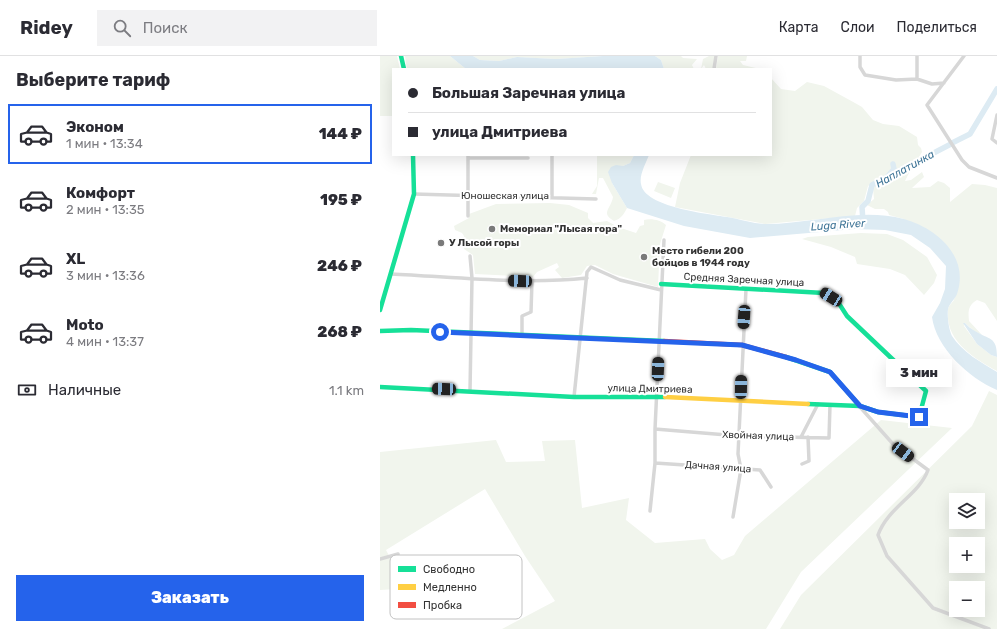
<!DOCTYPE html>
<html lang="ru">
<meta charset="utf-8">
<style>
:root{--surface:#fff;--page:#f2f2f3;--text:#2b2b33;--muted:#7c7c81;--line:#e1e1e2;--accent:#2563eb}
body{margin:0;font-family:Rubik,sans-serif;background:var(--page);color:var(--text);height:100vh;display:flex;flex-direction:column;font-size:15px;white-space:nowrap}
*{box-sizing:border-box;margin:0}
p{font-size:13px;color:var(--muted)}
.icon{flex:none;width:22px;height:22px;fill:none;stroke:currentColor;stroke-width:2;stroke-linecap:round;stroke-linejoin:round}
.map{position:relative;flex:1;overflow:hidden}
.drawer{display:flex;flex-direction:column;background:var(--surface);width:380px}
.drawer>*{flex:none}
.guide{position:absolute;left:12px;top:12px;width:380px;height:88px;border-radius:0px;box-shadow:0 4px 16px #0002;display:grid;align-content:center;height:88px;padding:0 16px;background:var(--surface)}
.fabs{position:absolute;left:569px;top:437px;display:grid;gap:8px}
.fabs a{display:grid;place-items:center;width:36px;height:36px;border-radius:0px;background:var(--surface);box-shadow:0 4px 16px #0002;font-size:20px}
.end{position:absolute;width:18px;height:18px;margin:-9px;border:5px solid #2563eb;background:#fff;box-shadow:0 0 0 2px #fff}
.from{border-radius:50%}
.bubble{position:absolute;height:28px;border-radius:0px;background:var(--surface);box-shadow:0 4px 16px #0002;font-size:13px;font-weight:800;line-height:28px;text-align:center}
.car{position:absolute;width:12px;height:24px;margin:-12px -6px;border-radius:5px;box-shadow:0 0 3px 1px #0007;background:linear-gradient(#222 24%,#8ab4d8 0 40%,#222 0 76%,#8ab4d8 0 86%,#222 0)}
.guide b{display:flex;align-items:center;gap:14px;height:38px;font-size:15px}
.guide b+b{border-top:1px solid var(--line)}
.guide i{width:10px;height:10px;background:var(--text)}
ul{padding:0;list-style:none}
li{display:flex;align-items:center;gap:12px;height:60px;margin:0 8px 6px;padding:0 8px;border:2px solid transparent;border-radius:0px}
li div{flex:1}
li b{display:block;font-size:15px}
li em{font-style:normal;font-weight:800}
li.selected{border-color:var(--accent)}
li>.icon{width:36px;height:36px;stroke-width:1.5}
h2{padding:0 16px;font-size:18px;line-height:48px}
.pay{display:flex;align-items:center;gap:10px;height:44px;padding:0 16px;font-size:15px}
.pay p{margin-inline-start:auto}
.primary-button{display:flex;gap:8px;margin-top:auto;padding:8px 16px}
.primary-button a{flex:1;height:46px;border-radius:0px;background:var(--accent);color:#fff;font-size:16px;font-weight:800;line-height:46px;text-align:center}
header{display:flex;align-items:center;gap:24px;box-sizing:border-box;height:56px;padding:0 20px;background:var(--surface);border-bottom:1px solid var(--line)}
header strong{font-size:19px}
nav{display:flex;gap:22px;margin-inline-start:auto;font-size:14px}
.search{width:280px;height:36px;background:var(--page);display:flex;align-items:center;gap:10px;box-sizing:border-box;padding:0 14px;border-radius:0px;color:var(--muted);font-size:15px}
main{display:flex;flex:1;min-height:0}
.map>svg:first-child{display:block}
.green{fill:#f1f5ed;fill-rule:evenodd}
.water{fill:#ddebf3}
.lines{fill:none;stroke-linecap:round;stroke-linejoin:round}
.river{stroke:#ddebf3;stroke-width:5.5}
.street{stroke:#d7d7d7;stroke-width:3.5}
.fast{stroke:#16e098;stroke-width:4.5}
.slow{stroke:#ffcf43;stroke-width:4.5}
.jam{stroke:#f24e42;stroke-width:4.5}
.route{stroke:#2563eb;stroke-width:5}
.poi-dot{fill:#7a7a7a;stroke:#fff;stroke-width:1.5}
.labels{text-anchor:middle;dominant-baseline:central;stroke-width:4;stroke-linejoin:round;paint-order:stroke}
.street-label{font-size:10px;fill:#333;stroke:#fff}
.poi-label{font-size:10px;font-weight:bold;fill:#333;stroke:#fff;text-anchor:start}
.water-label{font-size:11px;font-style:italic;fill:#3f7597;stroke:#fff}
.key{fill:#fff;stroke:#c2c2c2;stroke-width:1}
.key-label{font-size:11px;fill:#333}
</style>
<header>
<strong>Ridey</strong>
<div class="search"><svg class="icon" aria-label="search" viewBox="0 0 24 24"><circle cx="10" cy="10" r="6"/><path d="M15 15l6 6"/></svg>Поиск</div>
<nav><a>Карта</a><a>Слои</a><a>Поделиться</a></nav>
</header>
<main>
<section class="drawer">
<h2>Выберите тариф</h2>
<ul>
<li class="selected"><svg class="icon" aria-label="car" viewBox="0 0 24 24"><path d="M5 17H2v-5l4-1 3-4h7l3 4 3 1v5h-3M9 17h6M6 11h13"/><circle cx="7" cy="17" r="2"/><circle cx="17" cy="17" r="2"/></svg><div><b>Эконом</b><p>1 мин · 13:34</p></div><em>144 ₽</em></li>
<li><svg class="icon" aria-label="car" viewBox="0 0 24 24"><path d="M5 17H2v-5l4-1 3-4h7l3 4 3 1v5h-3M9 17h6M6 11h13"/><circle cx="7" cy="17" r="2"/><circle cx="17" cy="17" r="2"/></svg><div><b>Комфорт</b><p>2 мин · 13:35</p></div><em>195 ₽</em></li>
<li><svg class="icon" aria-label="car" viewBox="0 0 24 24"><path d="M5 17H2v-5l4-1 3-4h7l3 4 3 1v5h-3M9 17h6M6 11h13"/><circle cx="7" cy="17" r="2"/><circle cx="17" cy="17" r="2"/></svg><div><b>XL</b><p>3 мин · 13:36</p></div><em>246 ₽</em></li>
<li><svg class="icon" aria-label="car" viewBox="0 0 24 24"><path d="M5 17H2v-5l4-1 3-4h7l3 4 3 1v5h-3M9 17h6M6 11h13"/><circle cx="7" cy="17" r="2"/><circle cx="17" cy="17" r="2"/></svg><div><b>Moto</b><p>4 мин · 13:37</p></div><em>268 ₽</em></li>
</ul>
<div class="pay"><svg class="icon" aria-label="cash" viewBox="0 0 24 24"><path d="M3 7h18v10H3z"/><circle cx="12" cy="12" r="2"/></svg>Наличные<p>1.1 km</p></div>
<div class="primary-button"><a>Заказать</a></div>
</section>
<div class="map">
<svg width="617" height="573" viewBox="0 0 617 573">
<rect width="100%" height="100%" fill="#fff"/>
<path class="green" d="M0,0H17L20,13H13V60H0Z
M25,0H70L86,13H27Z
M93,0H223L176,3L137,1L119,5L100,4Z
M275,0H301L303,2L317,3L312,9L314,13H284L281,4Z
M329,0H335L333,13H326L324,9L321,13L323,3Z
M338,0H367L366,5H360L363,9L380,13H336Z
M391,22L401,33L415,35L427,26L444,30L475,47L482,51L493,64L503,68L519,70L537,81L538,89L541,92L542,96L536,106L541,103L548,105L530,115L525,125L531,124L542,116L544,121L532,132L550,131L558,125L564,127L570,132V146L592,128L605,129L617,132V265L605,247L597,244C588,249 588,256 589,265L602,279L594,275L585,267L584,270L597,288L611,299L617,301V315C594,302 565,285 568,254C568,250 572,247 574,244C577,234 576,220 577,210L524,163L509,159L508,156L504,153H495L487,149L494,143L493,132L500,126L497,124L488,130L484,145L477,152L475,160L385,168L295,151L300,127L311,99H391Z
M217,99H254L250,107L243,110L232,127L247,152C244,158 241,163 234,165C220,157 231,153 233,141L223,122H219L216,138H212L217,130Z
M278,126L295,132L291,142L274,135Z
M170,147L189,149L208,157V162L213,167L227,165L238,171L256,177L260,170L264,169V164C271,162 281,164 286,169L280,188L278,231L233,218L215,209L207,210L201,219L182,222L175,214L179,211L177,207L157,216L153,221L95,218L93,199L84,193V180L82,177L75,174L74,170L89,162V158L116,148Z
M481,177L507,178L523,184L547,201L557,219L554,227L544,239L525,219L510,213L477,208L475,201L451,191L422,183L428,181Z
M609,335L617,339V573H400L421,539L592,370ZM576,444H598V466H576ZM576,488H598V510H576ZM576,532H598V554H576Z
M501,364L572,372L421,516L386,573H122L175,545L145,500L105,433L6,494L24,528L17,533L0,534V396L116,384L126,406L165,405L162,385L195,384L202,452L249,442L246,464L275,487L325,483L330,493L342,504L354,499L365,480Z"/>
<path class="water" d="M70,0H93L100,4L119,5L137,1L176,3L223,0H275L281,4L284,13H86Z
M254,99H269C266,107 259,119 261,128C264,151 328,158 347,161C360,163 374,168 386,168C432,168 479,151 524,163C556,172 590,200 577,238C575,243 569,248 568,253C567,261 569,274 572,280C582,296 602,307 617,316V334C589,322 556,292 552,261L560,247L565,233L566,210L550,192L531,179L505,174L475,173L370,182L304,170L247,152L232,127L228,116L231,111L236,109L243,110L250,107Z
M583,267H585C588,270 591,273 595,275C609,284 617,280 617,301L611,299L597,288Z"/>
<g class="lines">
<path class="river" d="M572,87L590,78L617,33
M508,120L514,113L513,108
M483,166L482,151L488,145L492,129L571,88"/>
<path class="street" d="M480,0V11L485,19L516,24L537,23L552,28L564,27
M584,0L547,49L582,104L589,111L617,122
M334,13L336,0
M537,23V0
M617,59L612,83L617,87
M88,99V160
M172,99V140
M88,102H148
M34,138L216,143
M90,200L92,222L90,335
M11,218C76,221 142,229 207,222
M142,280V260L151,256L152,225
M194,341L207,216L211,211L240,224L281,234
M480,351L513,388L548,414C539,439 508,451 498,479L507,500L553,552L609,573
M275,373L359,380L449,382L450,349
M421,381L438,348
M275,407L380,414L391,431
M422,408L429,405L428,381
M270,455L275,407V373L284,184
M353,461L361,413L358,398L366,233
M0,503L18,498"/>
<path class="fast" d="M21,0L24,13
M281,228L444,237L458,246L467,260L546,335L539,361L498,356L480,350L428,348
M0,254L34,138L33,99
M0,275L31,274L284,285
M406,301L450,316L480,350
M0,331L194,341H285"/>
<path class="slow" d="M285,341L428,348"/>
<path class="jam" d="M284,285L362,289L406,301"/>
</g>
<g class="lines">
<path class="route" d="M60,276L362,289L416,304L450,316L480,350L498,356L539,361"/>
</g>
<g class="poi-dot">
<circle cx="112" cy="173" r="4"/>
<circle cx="61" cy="187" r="4"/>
<circle cx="264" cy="201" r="4"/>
</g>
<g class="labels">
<g class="street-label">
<text x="125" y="140">Юношеская улица</text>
<text transform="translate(364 224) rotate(3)">Средняя Заречная улица</text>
<text transform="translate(270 333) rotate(1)">улица Дмитриева</text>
<text transform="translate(378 380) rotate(2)">Хвойная улица</text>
<text transform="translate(338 411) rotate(4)">Дачная улица</text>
</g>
<g class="poi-label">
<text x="120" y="173">Мемориал "Лысая гора"</text>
<text x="69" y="187">У Лысой горы</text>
<text x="272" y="195">Место гибели 200<tspan x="272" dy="12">бойцов в 1944 году</tspan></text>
</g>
<g class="water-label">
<text transform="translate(525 113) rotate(-29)">Наплатинка</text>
<text transform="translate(458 169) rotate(-4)">Luga River</text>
</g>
</g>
<rect x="10" y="499" width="132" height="64" rx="6" class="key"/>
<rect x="18" y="510" width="18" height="6" fill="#16e098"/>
<rect x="18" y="528" width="18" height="6" fill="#ffcf43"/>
<rect x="18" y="546" width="18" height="6" fill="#f24e42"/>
<g class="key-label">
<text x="43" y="517">Свободно</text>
<text x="43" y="535">Медленно</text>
<text x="43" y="553">Пробка</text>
</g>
</svg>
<div class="fabs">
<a><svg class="icon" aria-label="layers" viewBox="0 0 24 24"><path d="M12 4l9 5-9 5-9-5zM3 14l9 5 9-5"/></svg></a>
<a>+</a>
<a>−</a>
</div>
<i class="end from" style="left:60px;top:276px"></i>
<i class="end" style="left:539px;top:361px"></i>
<div class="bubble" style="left:506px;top:303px;width:66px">3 мин</div>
<i class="car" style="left:140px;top:225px;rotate:272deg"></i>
<i class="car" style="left:451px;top:241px;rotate:302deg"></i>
<i class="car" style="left:364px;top:261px;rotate:184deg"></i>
<i class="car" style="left:278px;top:313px;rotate:2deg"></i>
<i class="car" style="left:361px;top:331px;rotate:1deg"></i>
<i class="car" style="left:64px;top:333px;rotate:272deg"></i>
<i class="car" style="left:523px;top:396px;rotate:127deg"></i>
<div class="guide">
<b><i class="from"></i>Большая Заречная улица</b>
<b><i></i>улица Дмитриева</b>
</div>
</div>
</main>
